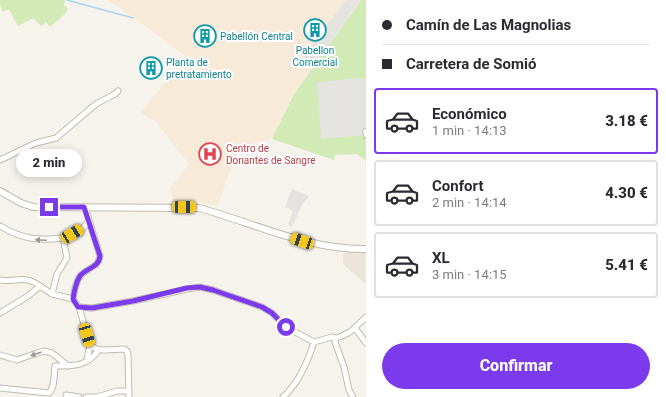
<!DOCTYPE html>
<html lang="es">
<meta charset="utf-8">
<style>
:root{--surface:#fff;--page:#f7f7f7;--text:#2b2b33;--muted:#7c7c81;--line:#e1e1e2;--accent:#7c3aed}
body{margin:0;font-family:Roboto,sans-serif;background:var(--page);color:var(--text);height:100vh;display:flex;flex-direction:column;font-size:15px;white-space:nowrap}
*{box-sizing:border-box;margin:0}
p{font-size:13px;color:var(--muted)}
.icon{flex:none;width:22px;height:22px;fill:none;stroke:currentColor;stroke-width:2;stroke-linecap:round;stroke-linejoin:round}
.map{position:relative;flex:1;overflow:hidden}
.side{display:flex;flex-direction:column;background:var(--surface);width:300px}
.side>*{flex:none}
.top-card{display:grid;align-content:center;height:88px;padding:0 16px;background:var(--surface)}
.end{position:absolute;width:18px;height:18px;margin:-9px;border:5px solid #7c3aed;background:#fff;box-shadow:0 0 0 2px #fff}
.from{border-radius:50%}
.bubble{position:absolute;height:28px;border-radius:14px;background:var(--surface);box-shadow:0 2px 10px #0003;font-size:13px;font-weight:800;line-height:28px;text-align:center}
.car{position:absolute;width:12px;height:24px;margin:-12px -6px;border-radius:5px;box-shadow:0 0 3px 1px #0007;background:linear-gradient(#f5c518 24%,#345 0 40%,#f5c518 0 76%,#345 0 86%,#f5c518 0)}
.top-card b{display:flex;align-items:center;gap:14px;height:38px;font-size:15px}
.top-card b+b{border-top:1px solid var(--line)}
.top-card i{width:10px;height:10px;background:var(--text)}
ul{padding:0;list-style:none}
li{display:flex;align-items:center;gap:12px;height:66px;margin:0 8px 6px;padding:0 8px;border:2px solid var(--line);border-radius:4px}
li div{flex:1}
li b{display:block;font-size:15px}
li em{font-style:normal;font-weight:800}
li.selected{border-color:var(--accent)}
li>.icon{width:36px;height:36px;stroke-width:1.5}
.cta{display:flex;gap:8px;margin-top:auto;padding:8px 16px}
.cta a{flex:1;height:46px;border-radius:24px;background:var(--accent);color:#fff;font-size:16px;font-weight:800;line-height:46px;text-align:center}
main{display:flex;flex:1;min-height:0}
.map>svg:first-child{display:block}
.residential{fill:#eae5da}
.commercial{fill:#f7ead8}
.green{fill:#d2eab5}
.parking{fill:#e5e3e0}
.lines{fill:none;stroke-linecap:round;stroke-linejoin:round}
.stream{stroke:#a9d4f2;stroke-width:1.5}
.pedestrian-casing{stroke:#c2bbae;stroke-width:5.5}
.minor-casing{stroke:#c2bbae;stroke-width:7}
.tertiary-casing{stroke:#c2bbae;stroke-width:8}
.pedestrian{stroke:#fff;stroke-width:3.5}
.minor{stroke:#fff;stroke-width:5}
.tertiary{stroke:#fff;stroke-width:6}
.oneway{fill:#9c9892}
.route{stroke:#7c3aed;stroke-width:5}
.labels{text-anchor:middle;dominant-baseline:central;stroke-width:4;stroke-linejoin:round;paint-order:stroke}
.culture-label{font-size:10px;fill:#0d838f;stroke:#fff;text-anchor:start}
.health-label{font-size:10px;fill:#be3a42;stroke:#fff;text-anchor:start}
</style>
<main>
<div class="map">
<svg width="366" height="397" viewBox="0 0 366 397">
<rect width="100%" height="100%" fill="#f6f3ec"/>
<path class="residential" d="M346,252L366,253V284L346,267L343,263V255Z"/>
<path class="commercial" d="M108,0H360L294,93L272,139L239,147L217,206L200,202H174L170,189L189,164L156,122L141,113L149,101L181,66L185,56L149,29Z"/>
<path class="green" d="M0,0H65L64,5L68,9L65,14L50,27L46,22L41,26L33,18L18,26L9,9L3,12L0,5Z
M361,0H366V161L357,154L335,155L334,160L272,139L294,94Z"/>
<path class="parking" d="M346,0H360L313,67L301,59Z
M362,78L366,79V135L321,139L317,82Z
M292,189L309,196L302,205L292,227L288,225L293,210L285,207Z"/>
<g class="lines">
<path class="stream" d="M67,0L133,18"/>
<g class="pedestrian-casing">
<path id="pedestrian" d="M365,131L366,136"/>
</g>
<g class="minor-casing">
<path id="minor" d="M0,160L36,143L56,138L96,104L115,94L118,91
M0,226C22,239 38,241 63,238L67,258L57,274L52,294
M63,238L82,229L89,221
M0,280C16,283 24,274 40,286
M73,299C74,292 76,280 81,275C88,268 99,267 100,256L85,207
M79,307L90,345C98,353 113,349 124,349L127,351L128,355L129,397
M0,313L28,296L40,286L52,294L73,299L79,307L92,308L133,301L187,289L200,287L213,290L262,307L272,313L286,327L314,342L332,337L336,338L342,336L350,332L366,317
M355,328L366,343
M336,338L335,342L344,367L349,390L353,397
M0,355L17,360L37,353L44,351L52,353L68,366
M87,360L90,345
M0,388L49,393C55,387 54,375 55,366C73,366 86,367 98,351
M66,395L79,397
M86,397H97L117,391H129
M283,397C298,384 308,361 314,342"/>
</g>
<g class="tertiary-casing">
<path id="tertiary" d="M0,191L21,203L33,207L199,208C254,223 308,250 366,249"/>
</g>
<use href="#pedestrian" class="pedestrian"/>
<use href="#minor" class="minor"/>
<use href="#tertiary" class="tertiary"/>
</g>
<defs><path id="oneway-solid" d="M-6-.8H1V-3.2L6.5 0L1 3.2V.8H-6Z"/></defs>
<g class="oneway">
<use href="#oneway-solid" transform="translate(41 240) rotate(-178)"/>
<use href="#oneway-solid" transform="translate(36 354) rotate(161)"/>
</g>
<g class="lines">
<path class="route" d="M49,207H84L100,256C99,268 86,268 80,276C76,282 74,292 73,299L78,307L92,308L133,301L187,288L200,287L213,290L262,307L272,313L286,327"/>
</g>
<defs>
<g id="building-ring" transform="scale(1.15)"><circle r="9.5" fill="#fff" stroke="#0f9aa8" stroke-width="1.5"/><path d="M-4-6H4V6H1V3H-1V6H-4ZM-2.5-4.3h1.7v1.8h-1.7ZM.8-4.3h1.7v1.8H.8ZM-2.5-1h1.7V.8h-1.7ZM.8-1h1.7V.8H.8Z" fill="#0f9aa8"/></g>
<g id="hospital-ring" transform="scale(1.15)"><circle r="9.5" fill="#fff" stroke="#e0444e" stroke-width="1.5"/><path d="M-5-5h3v3.5h4V-5h3V5h-3V1.5h-4V5h-3Z" fill="#e0444e"/></g>
</defs>
<g fill-rule="evenodd">
<use href="#building-ring" x="315" y="30"/>
<use href="#building-ring" x="205" y="36"/>
<use href="#building-ring" x="151" y="68"/>
<use href="#hospital-ring" x="210" y="154"/>
</g>
<g class="labels">
<g class="culture-label">
<text x="220" y="36">Pabellón Central</text>
<text x="315" y="50" text-anchor="middle">Pabellon<tspan x="315" dy="12">Comercial</tspan></text>
<text x="166" y="62">Planta de<tspan x="166" dy="12">pretratamiento</tspan></text>
</g>
<g class="health-label">
<text x="226" y="148">Centro de<tspan x="226" dy="12">Donantes de Sangre</tspan></text>
</g>
</g>
</svg>
<i class="end from" style="left:286px;top:327px"></i>
<i class="end" style="left:49px;top:207px"></i>
<div class="bubble" style="left:16px;top:149px;width:66px">2 min</div>
<i class="car" style="left:184px;top:207px;rotate:91deg"></i>
<i class="car" style="left:72px;top:234px;rotate:59deg"></i>
<i class="car" style="left:302px;top:241px;rotate:289deg"></i>
<i class="car" style="left:87px;top:335px;rotate:163deg"></i>
</div>
<section class="side">
<div class="top-card">
<b><i class="from"></i>Camín de Las Magnolias</b>
<b><i></i>Carretera de Somió</b>
</div>
<ul>
<li class="selected"><svg class="icon" aria-label="car" viewBox="0 0 24 24"><path d="M5 17H2v-5l4-1 3-4h7l3 4 3 1v5h-3M9 17h6M6 11h13"/><circle cx="7" cy="17" r="2"/><circle cx="17" cy="17" r="2"/></svg><div><b>Económico</b><p>1 min · 14:13</p></div><em>3.18 €</em></li>
<li><svg class="icon" aria-label="car" viewBox="0 0 24 24"><path d="M5 17H2v-5l4-1 3-4h7l3 4 3 1v5h-3M9 17h6M6 11h13"/><circle cx="7" cy="17" r="2"/><circle cx="17" cy="17" r="2"/></svg><div><b>Confort</b><p>2 min · 14:14</p></div><em>4.30 €</em></li>
<li><svg class="icon" aria-label="car" viewBox="0 0 24 24"><path d="M5 17H2v-5l4-1 3-4h7l3 4 3 1v5h-3M9 17h6M6 11h13"/><circle cx="7" cy="17" r="2"/><circle cx="17" cy="17" r="2"/></svg><div><b>XL</b><p>3 min · 14:15</p></div><em>5.41 €</em></li>
</ul>
<div class="cta"><a>Confirmar</a></div>
</section>
</main>
